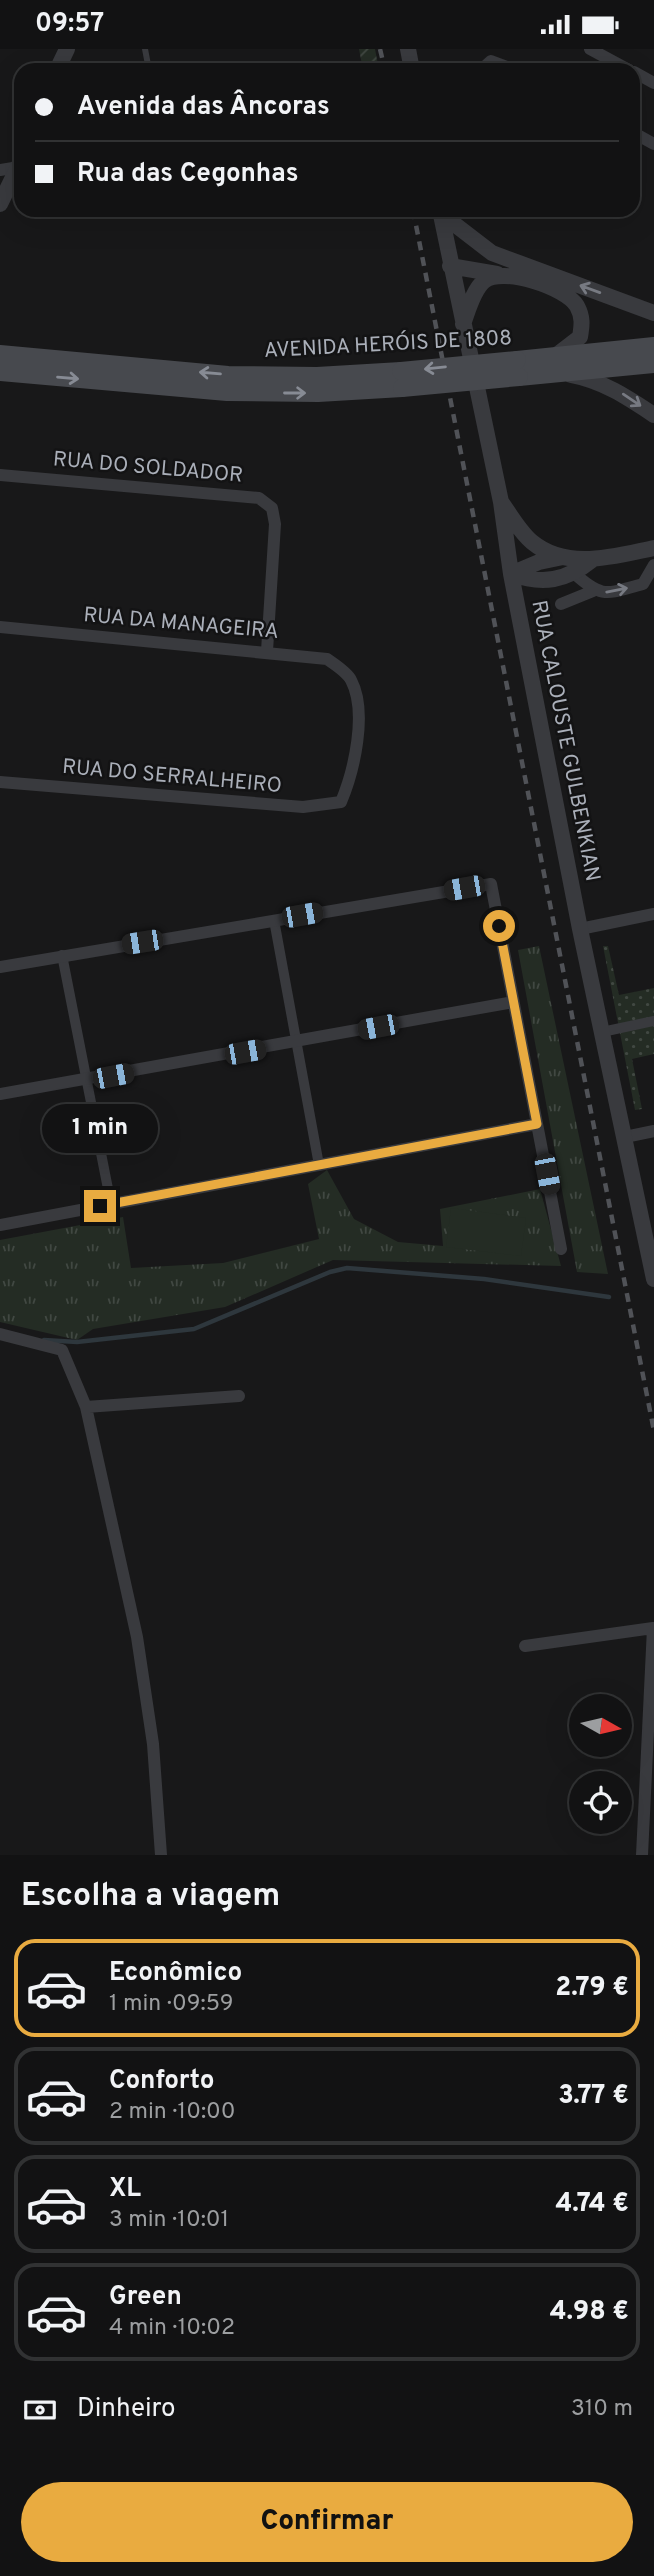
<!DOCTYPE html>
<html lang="pt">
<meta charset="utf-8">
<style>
:root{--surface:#121213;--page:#1b1b1c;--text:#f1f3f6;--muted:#9c9ea0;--line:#313233;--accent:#e9ab40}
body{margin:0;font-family:Overpass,sans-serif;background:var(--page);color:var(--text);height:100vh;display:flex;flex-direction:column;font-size:26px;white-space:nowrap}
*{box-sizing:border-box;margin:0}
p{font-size:23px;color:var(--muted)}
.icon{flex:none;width:38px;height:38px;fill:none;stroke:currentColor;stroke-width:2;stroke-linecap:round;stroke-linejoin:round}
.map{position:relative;height:1806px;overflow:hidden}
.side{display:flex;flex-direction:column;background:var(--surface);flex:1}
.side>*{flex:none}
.top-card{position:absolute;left:14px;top:14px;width:626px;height:154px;border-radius:21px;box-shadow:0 7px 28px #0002,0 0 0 2px var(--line);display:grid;align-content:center;height:154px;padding:0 21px;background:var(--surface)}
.needle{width:46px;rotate:98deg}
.fabs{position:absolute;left:569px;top:1645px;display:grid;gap:14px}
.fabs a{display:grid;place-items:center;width:63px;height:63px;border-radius:50%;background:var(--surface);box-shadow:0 7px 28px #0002,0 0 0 2px var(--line);font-size:35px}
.end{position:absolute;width:32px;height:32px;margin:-16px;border:9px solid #e9ab40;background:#111;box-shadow:0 0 0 4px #111}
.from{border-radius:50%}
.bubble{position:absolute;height:49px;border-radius:24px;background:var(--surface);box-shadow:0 7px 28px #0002,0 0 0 2px var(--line);font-size:23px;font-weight:800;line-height:49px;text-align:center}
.car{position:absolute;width:21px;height:42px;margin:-21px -10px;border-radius:9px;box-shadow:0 0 5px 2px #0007;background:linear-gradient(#222 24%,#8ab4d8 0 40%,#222 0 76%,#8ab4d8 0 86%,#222 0)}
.top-card b{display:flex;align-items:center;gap:24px;height:66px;font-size:26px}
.top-card b+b{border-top:2px solid var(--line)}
.top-card i{width:18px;height:18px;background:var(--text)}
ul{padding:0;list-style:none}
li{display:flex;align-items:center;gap:21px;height:98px;margin:0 14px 10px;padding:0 7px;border:4px solid var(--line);border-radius:21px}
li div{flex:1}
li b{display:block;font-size:26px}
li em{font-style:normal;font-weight:800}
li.on{border-color:var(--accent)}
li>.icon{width:63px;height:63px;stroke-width:1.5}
h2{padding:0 21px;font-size:32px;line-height:84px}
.pay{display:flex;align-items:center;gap:18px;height:77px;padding:0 21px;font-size:26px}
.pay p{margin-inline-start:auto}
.cta{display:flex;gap:14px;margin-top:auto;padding:14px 21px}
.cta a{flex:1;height:80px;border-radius:42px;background:var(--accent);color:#111;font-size:28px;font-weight:800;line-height:80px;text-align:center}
.status{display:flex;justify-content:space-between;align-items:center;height:49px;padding:0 35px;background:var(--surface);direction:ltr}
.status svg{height:19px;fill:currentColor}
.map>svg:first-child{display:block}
.grass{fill:url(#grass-dots)}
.park{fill:url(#park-tufts)}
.garden{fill:url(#garden-furrows)}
.pitch{fill:#242c24}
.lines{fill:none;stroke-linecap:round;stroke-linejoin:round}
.stream{stroke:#2e373d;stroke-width:4.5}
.service{stroke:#393a3e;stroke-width:6}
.pedestrian{stroke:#393a3e;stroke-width:10}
.minor{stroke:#393a3e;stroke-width:12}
.tertiary{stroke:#393a3e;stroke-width:16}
.secondary{stroke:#47494e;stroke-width:18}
.rail{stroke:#505257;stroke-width:4.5;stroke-dasharray:9 7;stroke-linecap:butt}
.secondary-bridge{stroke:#47494e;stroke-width:18}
.oneway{stroke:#777a82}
.oneway2{stroke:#878b94}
.route{stroke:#e9ab40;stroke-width:9}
.labels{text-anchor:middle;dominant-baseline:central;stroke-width:5;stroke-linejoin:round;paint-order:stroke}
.street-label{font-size:21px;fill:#aaafb9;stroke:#131314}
</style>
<div class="status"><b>09:57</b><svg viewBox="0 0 49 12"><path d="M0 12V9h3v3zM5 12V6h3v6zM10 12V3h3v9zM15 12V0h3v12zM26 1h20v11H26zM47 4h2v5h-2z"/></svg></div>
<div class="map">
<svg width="654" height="1806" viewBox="0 0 654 1806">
<defs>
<pattern id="grass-dots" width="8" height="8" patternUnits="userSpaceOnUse" patternTransform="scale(1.75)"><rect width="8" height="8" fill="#242c24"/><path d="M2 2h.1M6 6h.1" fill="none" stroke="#414842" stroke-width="1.8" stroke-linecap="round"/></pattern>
<pattern id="park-tufts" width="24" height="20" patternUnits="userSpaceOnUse" patternTransform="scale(1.75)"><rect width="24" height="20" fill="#242c24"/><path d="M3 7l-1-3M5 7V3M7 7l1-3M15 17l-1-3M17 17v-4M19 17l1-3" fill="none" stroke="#414842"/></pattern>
<pattern id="garden-furrows" width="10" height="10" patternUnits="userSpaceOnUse" patternTransform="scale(1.75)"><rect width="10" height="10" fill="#242c24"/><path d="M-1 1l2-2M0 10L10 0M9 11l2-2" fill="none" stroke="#414842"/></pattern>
</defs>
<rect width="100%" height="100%" fill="#181819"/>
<path class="grass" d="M603,897H608L619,946L654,939V1005L632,1010L642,1060L635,1061Z"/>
<path class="park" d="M539,897L608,1225L577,1223L518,901Z
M327,1121L354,1170L398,1193L443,1197L440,1160L540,1140L561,1217L333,1211L225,1258L93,1280L77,1291L0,1273V1191L123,1168L131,1219L223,1214L319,1190L308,1135Z"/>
<path class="garden" d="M359,0H375L379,21H363Z"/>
<path class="pitch" d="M498,161H571L499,170Z
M451,1159L526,1169L521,1207L446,1198Z"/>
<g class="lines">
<path class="stream" d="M44,1291L77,1293L194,1280L330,1223L347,1219L484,1230L609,1248"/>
<path class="service" d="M145,0L149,21"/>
<path class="pedestrian" d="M274,871L319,1116
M62,906L111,1155
M602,983L654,972"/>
<path class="minor" d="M590,0L629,21
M481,21L491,12L515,21
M634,23L654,34
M634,84L654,95
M0,121L19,118
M0,426L259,449L272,459L275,475L267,602
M574,524C603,551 608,544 643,535L654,516
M561,555L593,542
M0,578L327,610C334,615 347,623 351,631C368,663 354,722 341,753L303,758L0,733
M580,880L654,865
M0,918L491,835L561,1200
M0,1045L513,953
M625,1088L654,1082
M0,1176L537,1075
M0,1285L62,1301L86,1358L137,1588L153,1695L161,1806
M86,1358L239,1347
M525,1597L653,1579L642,1806"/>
<path class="tertiary" d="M408,0L412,21
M57,21L67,0
M0,155L21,112
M440,161L501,453L511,525L580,880L654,1230
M440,164L492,204L654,264
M450,217L497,225
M463,275C468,262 473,241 484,232C502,217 566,238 577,257C583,268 582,276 580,288L554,308
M571,326C603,332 627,348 654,366
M502,454C511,467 520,483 532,493C567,522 615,507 654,499
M511,525C543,536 566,532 592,511
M511,525L539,513L563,508"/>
<path class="secondary" d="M0,305L228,326L317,327L401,322
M517,311L654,297
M0,323L227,343L318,344L402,339
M519,328L654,315"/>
<path class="rail" d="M380,0L385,21
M413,161L654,1382"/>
<path class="secondary-bridge" d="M401,322L517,311
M402,339L519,328"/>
</g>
<defs><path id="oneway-shaft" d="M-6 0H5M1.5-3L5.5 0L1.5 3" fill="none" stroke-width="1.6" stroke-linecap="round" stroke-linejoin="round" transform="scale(1.75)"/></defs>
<g class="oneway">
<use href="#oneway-shaft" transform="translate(590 240) rotate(-160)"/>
<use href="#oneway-shaft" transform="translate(632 351) rotate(34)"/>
<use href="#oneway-shaft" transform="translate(617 541) rotate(-11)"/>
</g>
<g class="oneway2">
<use href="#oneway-shaft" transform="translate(435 319) rotate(174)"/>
<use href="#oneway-shaft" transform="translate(210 324) rotate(-175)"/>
<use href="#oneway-shaft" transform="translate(68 329) rotate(5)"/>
<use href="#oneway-shaft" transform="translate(295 344)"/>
</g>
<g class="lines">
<path class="route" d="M100,1157L537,1075L499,877"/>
</g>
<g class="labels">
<g class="street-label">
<text transform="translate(388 296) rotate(-3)">AVENIDA HERÓIS DE 1808</text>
<text transform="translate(148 419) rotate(5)">RUA DO SOLDADOR</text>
<text transform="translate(181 575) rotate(5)">RUA DA MANAGEIRA</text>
<text transform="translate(565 692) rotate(79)">RUA CALOUSTE GULBENKIAN</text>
<text transform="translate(172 728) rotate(5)">RUA DO SERRALHEIRO</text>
</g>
</g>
</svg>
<div class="fabs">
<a><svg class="needle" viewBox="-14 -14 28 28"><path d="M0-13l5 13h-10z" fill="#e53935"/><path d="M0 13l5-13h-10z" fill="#9c9ea0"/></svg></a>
<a><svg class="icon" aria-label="locate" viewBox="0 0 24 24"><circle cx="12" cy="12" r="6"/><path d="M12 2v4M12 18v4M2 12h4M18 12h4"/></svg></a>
</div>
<i class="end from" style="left:499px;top:877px"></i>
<i class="end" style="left:100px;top:1157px"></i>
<div class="bubble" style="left:42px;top:1055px;width:116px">1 min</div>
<i class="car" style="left:464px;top:839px;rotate:260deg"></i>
<i class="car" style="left:302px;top:866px;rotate:80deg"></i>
<i class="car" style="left:142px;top:893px;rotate:261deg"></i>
<i class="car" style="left:378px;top:978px;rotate:259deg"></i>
<i class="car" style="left:245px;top:1003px;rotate:80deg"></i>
<i class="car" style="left:113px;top:1027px;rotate:79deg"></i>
<i class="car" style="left:547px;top:1125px;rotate:169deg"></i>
<div class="top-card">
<b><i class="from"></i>Avenida das Âncoras</b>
<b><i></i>Rua das Cegonhas</b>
</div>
</div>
<section class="side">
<h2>Escolha a viagem</h2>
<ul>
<li class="on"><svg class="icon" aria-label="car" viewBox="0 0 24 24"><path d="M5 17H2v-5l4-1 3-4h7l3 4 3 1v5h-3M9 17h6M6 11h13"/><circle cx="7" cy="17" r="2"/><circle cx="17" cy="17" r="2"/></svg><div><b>Econômico</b><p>1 min · 09:59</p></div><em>2.79 €</em></li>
<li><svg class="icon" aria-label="car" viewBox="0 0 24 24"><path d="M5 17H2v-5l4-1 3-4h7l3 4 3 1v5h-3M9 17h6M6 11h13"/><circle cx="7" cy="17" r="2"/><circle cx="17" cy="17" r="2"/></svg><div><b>Conforto</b><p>2 min · 10:00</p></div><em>3.77 €</em></li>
<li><svg class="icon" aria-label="car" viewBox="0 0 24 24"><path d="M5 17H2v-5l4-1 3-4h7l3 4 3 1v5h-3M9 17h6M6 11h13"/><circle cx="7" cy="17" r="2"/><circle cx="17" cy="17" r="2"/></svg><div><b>XL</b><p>3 min · 10:01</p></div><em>4.74 €</em></li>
<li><svg class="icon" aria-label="car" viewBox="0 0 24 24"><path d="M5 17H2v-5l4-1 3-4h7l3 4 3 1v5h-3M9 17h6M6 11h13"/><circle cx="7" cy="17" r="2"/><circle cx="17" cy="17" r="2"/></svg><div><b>Green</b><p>4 min · 10:02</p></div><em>4.98 €</em></li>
</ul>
<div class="pay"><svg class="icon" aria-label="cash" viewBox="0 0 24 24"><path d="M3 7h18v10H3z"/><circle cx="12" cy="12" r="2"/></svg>Dinheiro<p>310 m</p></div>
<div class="cta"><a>Confirmar</a></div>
</section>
